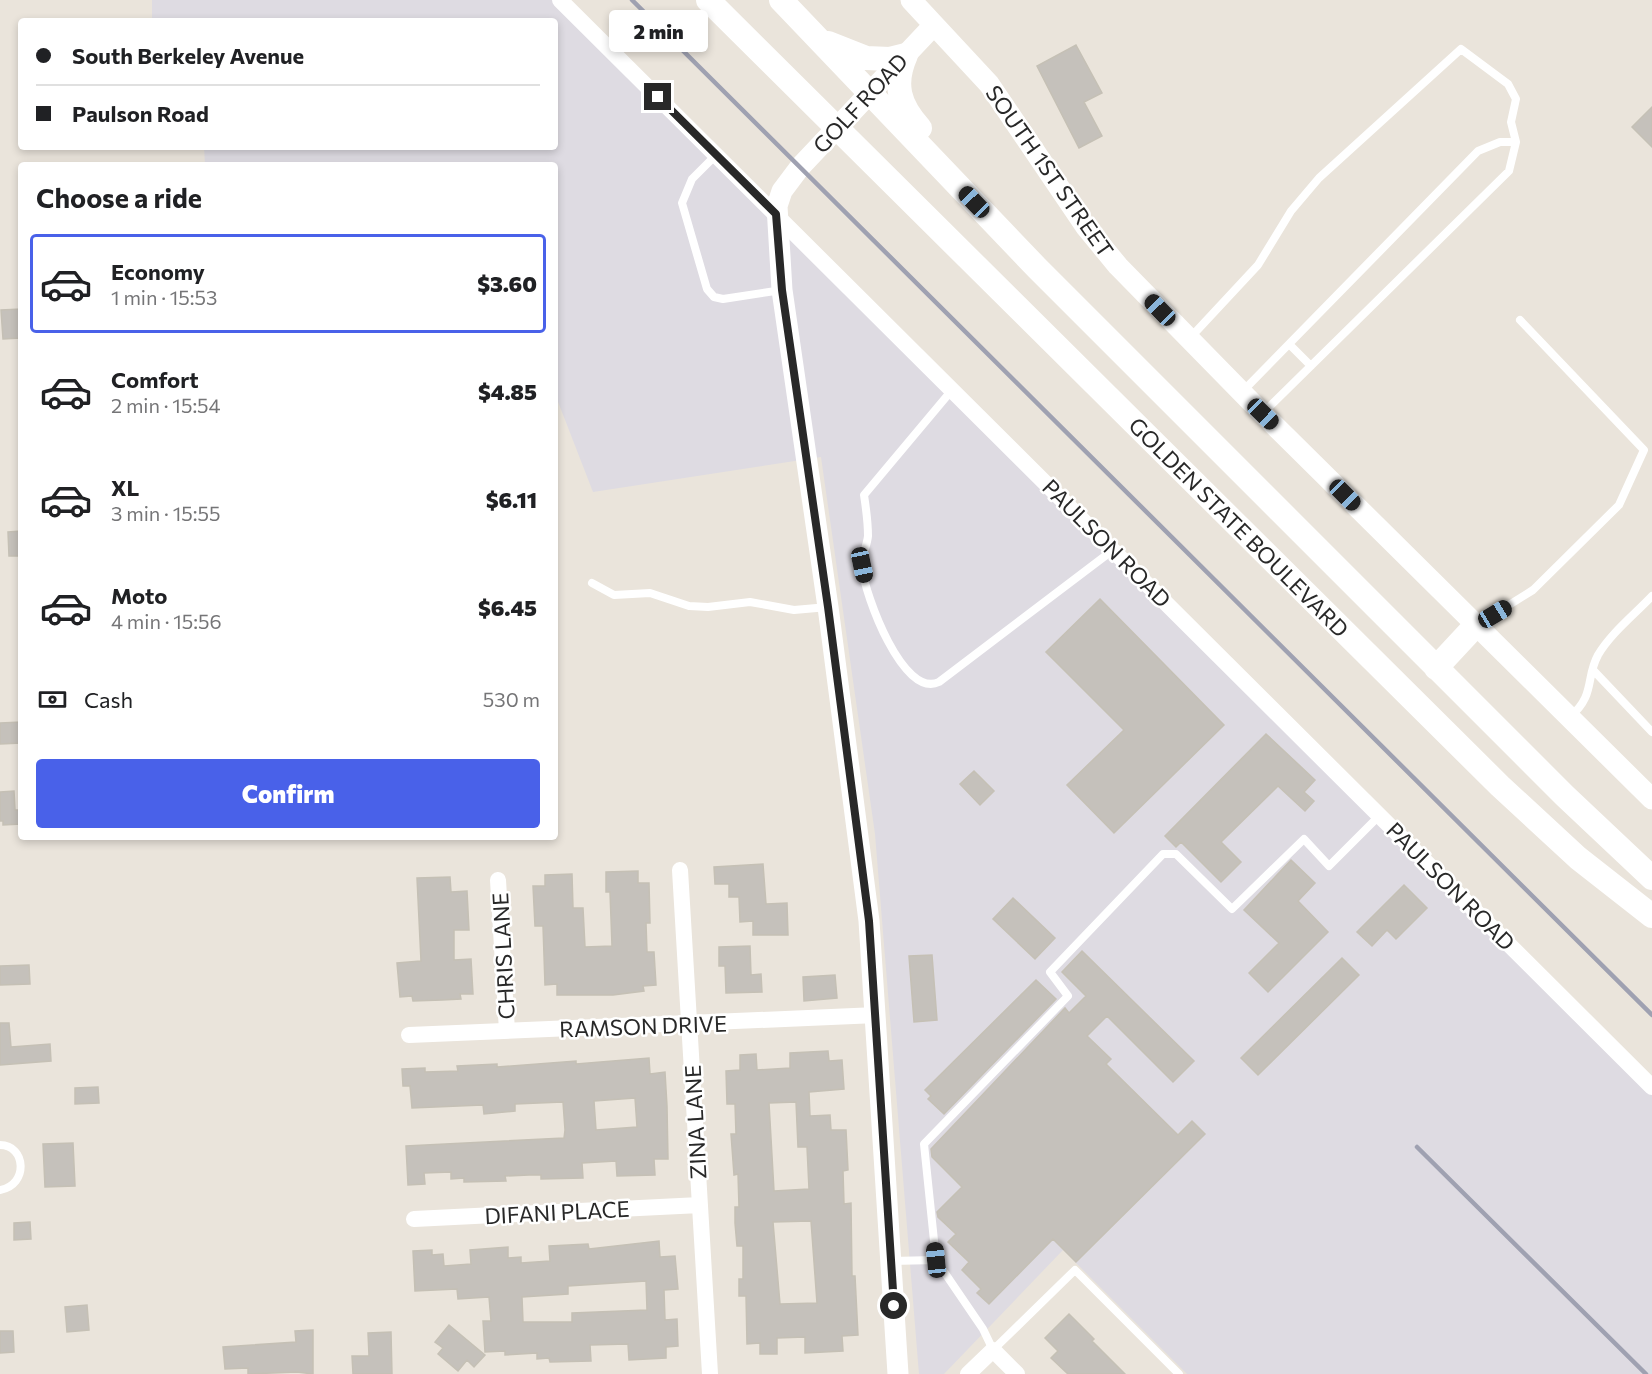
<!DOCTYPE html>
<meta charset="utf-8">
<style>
:root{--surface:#fff;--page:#f6f6f6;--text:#202124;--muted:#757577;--line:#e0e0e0;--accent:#4961e9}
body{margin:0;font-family:Commissioner,sans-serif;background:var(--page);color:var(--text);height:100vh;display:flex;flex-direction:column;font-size:22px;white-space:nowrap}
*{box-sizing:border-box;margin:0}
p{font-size:20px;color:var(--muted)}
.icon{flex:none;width:33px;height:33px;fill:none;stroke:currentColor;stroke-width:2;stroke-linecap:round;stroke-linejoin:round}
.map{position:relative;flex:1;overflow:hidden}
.panel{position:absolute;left:18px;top:162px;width:540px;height:678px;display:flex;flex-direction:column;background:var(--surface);border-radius:6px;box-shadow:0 3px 9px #0003}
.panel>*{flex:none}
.top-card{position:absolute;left:18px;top:18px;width:540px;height:132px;border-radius:6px;box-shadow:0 3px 9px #0003;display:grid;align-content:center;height:132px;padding:0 18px;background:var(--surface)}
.end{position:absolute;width:27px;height:27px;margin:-14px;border:8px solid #282828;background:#fff;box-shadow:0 0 0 3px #fff}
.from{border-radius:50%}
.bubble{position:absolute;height:42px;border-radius:6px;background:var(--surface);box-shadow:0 3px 9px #0003;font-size:20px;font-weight:800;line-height:42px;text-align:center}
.car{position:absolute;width:18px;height:36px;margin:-18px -9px;border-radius:8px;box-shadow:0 0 4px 2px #0007;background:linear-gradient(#222 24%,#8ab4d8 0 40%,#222 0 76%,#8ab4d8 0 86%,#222 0)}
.top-card b{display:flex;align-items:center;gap:21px;height:57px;font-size:22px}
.top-card b+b{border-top:2px solid var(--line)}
.top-card i{width:15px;height:15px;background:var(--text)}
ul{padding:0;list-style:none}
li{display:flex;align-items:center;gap:18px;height:99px;margin:0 12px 9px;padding:0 6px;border:3px solid transparent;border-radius:6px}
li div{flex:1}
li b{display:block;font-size:22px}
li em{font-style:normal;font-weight:800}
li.selected{border-color:var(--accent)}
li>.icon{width:54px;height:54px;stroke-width:1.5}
h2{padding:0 18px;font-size:27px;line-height:72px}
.pay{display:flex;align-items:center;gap:15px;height:66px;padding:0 18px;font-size:22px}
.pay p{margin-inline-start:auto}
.action{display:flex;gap:12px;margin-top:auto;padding:12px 18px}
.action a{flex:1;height:69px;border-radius:6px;background:var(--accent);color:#fff;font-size:24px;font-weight:800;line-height:69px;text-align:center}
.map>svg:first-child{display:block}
.industrial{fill:#dedbe2}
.building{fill:#c5c1bb;stroke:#c5c0b5;stroke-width:1.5;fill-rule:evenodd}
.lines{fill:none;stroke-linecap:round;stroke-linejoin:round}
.service{stroke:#fff;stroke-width:8}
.minor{stroke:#fff;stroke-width:16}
.tertiary{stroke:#fff;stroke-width:21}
.secondary{stroke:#fff;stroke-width:24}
.rail{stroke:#9fa1b1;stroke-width:4.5}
.route{stroke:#282828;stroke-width:8}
.labels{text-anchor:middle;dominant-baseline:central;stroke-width:5;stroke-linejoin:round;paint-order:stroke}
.street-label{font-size:22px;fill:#282828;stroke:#fff}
</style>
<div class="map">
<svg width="1652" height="1374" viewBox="0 0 1652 1374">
<rect width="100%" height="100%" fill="#eae4db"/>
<path class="industrial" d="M152,0H553L1652,1092V1374H1187L1063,1250L944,1374H919L875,834L821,457L593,492L555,394V165H205L204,147H555V21H152Z"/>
<path class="building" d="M1076,45L1102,93L1084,102L1102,136L1079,148L1037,66Z
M1652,107V147L1632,127Z
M21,309V338L3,339L1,310Z
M21,531V556H9L8,532Z
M1100,599L1224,725L1114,833L1067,785L1124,730L1046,652Z
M21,722V743L0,744V723Z
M1266,734L1315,780L1304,792L1314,801L1305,811L1278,786L1221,842L1241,862L1221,882L1181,842L1176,847L1165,836Z
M974,771L994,791L980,805L960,784Z
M14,791L15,810H21V824L3,825V821H0V792Z
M1291,860L1315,883L1298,901L1328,932L1268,992L1249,973L1279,943L1244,910Z
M763,864L766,904L787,903L788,935H753V921L740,922L739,897H729V884H715L714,867Z
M638,871V883H649L650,923H646L647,952H654L656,985L643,986L644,991L613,995H557V984L545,985L543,926H535L533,886H545V875L572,874L573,908H583L585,947L612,946L610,892H606V872Z
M450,877L451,892L467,891L469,930H454V960L471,959L473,994H460L461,999L442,1000L413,1001L412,996L400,997L397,963L421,961L417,878Z
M1404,885L1427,908L1396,939L1387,930L1372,946L1357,932Z
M1013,898L1055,938L1035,959L993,919Z
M750,946L751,975L761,974L762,992L726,993L725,966H719V947Z
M1082,951L1194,1061L1173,1082L1107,1016L1087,1036L1111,1059L1106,1064L1178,1135L1192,1121L1205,1134L1076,1262L1053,1239L989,1304L977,1293L981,1289L962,1270L969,1262L948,1242L956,1234L938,1217L937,1212L962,1187L932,1157L931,1149L1065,1008L1069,1013L1086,996L1062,972Z
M932,955L937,1020L914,1022L909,956Z
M1342,958L1359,975L1258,1075L1241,1058Z
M29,965L30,984L0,985V966Z
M835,975L837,998L804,1001L803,977Z
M1036,980L1056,999L944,1114L928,1099L931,1096L925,1090Z
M0,1023H9L11,1047L50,1044L51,1061L0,1065Z
M828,1051L829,1061L842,1060L844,1089L809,1092L810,1116L830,1115L831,1130H846L848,1170L843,1171L844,1204L851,1203L852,1276H855L858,1335L842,1336L843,1351L805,1353V1337L777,1338V1354H760V1343L747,1344L746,1296H739V1279H743V1246H737L735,1223V1207H739L738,1174L734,1175L731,1134H736L735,1104H727L726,1071L740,1070V1055L756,1054L757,1070L790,1068V1053ZM796,1102L798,1147H807L809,1189L774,1191L769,1103ZM811,1221L817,1303L780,1304L773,1222Z
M649,1058L650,1074L665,1072L667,1106L668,1159H654L655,1175L617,1176L616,1161L582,1163L583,1178L541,1179V1175H529L505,1176L506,1181L464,1182V1178L451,1179V1172L424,1173L425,1184L408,1185L406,1146L564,1138L565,1130L563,1102L515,1104V1111L484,1114L483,1105L412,1108L410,1086H403L402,1069L425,1068V1072L458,1071L457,1066L497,1064V1067L576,1061V1064ZM635,1098L637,1127L596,1130L594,1101Z
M98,1087L99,1103L75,1104V1088Z
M73,1143L75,1186L45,1187L43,1144Z
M30,1222L31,1239L14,1240V1223Z
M659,1241L660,1257L675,1256L678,1289L664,1290L665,1320L677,1319L678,1346L666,1347V1358L629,1360L628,1344L590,1345L591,1361L550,1362L549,1358L537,1359V1353L505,1355V1351L485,1352L483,1321H491L489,1297L458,1299L457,1289L415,1291L413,1251L432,1250V1255L443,1254L444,1266L471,1264L470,1250L508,1247V1258L521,1257V1263L550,1261L549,1246L588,1244L589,1249ZM646,1281L647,1310L572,1313V1322H523L522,1297L568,1294V1286Z
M87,1305L89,1330L67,1332L65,1307Z
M1069,1314L1094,1339L1092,1341L1125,1374H1068L1051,1358L1058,1351L1045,1338Z
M449,1325L485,1355L474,1367L467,1360L458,1371L438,1354L443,1348L435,1342Z
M313,1330V1374L297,1372L248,1374V1368L225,1369L223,1347L296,1342L295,1331Z
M0,1331H13L14,1352L0,1353Z
M391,1332L392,1374H353L352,1356H369L368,1333Z"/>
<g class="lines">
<path class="service" d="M716,155L692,179L682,203L707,289L714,297L723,299L782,290
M1190,338L1258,265L1291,211L1319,178L1461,49L1508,84L1516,99L1511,122L1516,142L1509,171L1263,413
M1289,344L1311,366
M952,390L864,495C866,508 868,522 868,536C867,546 861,557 862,568C865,595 903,699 939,682L1113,550
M1242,392L1478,151L1500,142H1516
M592,583L614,595L650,593L689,606L708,607L750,602L794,610L828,607
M1477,625L1533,590L1619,505L1644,450L1520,320
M1594,671L1652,732
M1570,717C1596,694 1585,679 1598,655C1611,633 1634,615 1652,596
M0,1145C26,1145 29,1185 0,1190
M936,1260L983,1329L993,1350L1075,1270L1179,1374
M891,1261L936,1260L924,1144L1068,996L1050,972L1163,854H1176L1232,909L1304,839L1329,866L1380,815"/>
<path class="minor" d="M560,0L1652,1087
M680,870L710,1374
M498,880L507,1031
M409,1035L877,1015
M414,1219L700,1205
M968,1374L993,1350L1017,1374"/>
<path class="tertiary" d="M911,0L989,84L1086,227L1118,266L1263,414L1652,799
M898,1374L869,921L828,607L782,290L777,206L782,191L800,167L934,25"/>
<path class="secondary" d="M708,0L1500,786L1578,858L1652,916
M781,0L1037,268L1565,796L1652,878
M828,43L866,58L890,59L906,55
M906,55C893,84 899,105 920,128
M1436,668L1476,625"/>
<path class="rail" d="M632,0L1652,1015
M1417,1147L1646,1374"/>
</g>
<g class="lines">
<path class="route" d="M658,97L776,214L782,290L828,607L869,921L894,1306"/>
</g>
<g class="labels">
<g class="street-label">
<text transform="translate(860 103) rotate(-47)">GOLF ROAD</text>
<text transform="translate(1050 171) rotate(55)">SOUTH 1ST STREET</text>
<text transform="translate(1239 527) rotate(45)">GOLDEN STATE BOULEVARD</text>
<text transform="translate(1107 543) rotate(45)">PAULSON ROAD</text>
<text transform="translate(1451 886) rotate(45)">PAULSON ROAD</text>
<text transform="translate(503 956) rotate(-93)">CHRIS LANE</text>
<text transform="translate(643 1026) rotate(-2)">RAMSON DRIVE</text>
<text transform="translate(695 1122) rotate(-93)">ZINA LANE</text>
<text transform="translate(557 1212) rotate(-3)">DIFANI PLACE</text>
</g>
</g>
</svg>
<i class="end from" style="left:894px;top:1306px"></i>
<i class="end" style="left:658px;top:97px"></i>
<div class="bubble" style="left:609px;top:10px;width:99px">2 min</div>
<i class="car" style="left:974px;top:202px;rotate:316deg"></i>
<i class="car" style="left:1160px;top:310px;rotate:316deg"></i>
<i class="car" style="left:1263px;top:414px;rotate:134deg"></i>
<i class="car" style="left:1345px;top:495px;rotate:135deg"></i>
<i class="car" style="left:862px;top:565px;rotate:168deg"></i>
<i class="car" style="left:1495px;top:614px;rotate:59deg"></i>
<i class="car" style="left:936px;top:1260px;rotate:354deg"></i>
<div class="top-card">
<b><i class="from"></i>South Berkeley Avenue</b>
<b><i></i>Paulson Road</b>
</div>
<section class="panel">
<h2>Choose a ride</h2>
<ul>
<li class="selected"><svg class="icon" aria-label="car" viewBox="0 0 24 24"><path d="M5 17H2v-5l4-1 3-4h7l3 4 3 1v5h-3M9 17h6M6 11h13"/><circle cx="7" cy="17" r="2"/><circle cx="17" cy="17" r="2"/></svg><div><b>Economy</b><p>1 min · 15:53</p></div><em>$3.60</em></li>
<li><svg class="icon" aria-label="car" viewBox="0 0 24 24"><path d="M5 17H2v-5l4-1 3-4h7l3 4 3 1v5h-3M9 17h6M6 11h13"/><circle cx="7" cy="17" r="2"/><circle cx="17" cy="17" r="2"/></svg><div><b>Comfort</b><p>2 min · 15:54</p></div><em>$4.85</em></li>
<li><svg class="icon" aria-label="car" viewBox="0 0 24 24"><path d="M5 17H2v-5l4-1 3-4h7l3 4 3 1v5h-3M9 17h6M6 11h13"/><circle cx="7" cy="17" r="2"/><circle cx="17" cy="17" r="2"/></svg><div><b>XL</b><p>3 min · 15:55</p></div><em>$6.11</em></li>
<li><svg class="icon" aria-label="car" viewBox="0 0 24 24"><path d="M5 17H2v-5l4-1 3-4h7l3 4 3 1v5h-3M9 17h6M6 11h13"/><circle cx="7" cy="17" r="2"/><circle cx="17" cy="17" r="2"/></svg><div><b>Moto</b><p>4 min · 15:56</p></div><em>$6.45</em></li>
</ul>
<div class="pay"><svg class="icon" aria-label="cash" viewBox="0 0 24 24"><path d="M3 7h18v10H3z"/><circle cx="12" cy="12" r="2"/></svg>Cash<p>530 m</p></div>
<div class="action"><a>Confirm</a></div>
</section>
</div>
